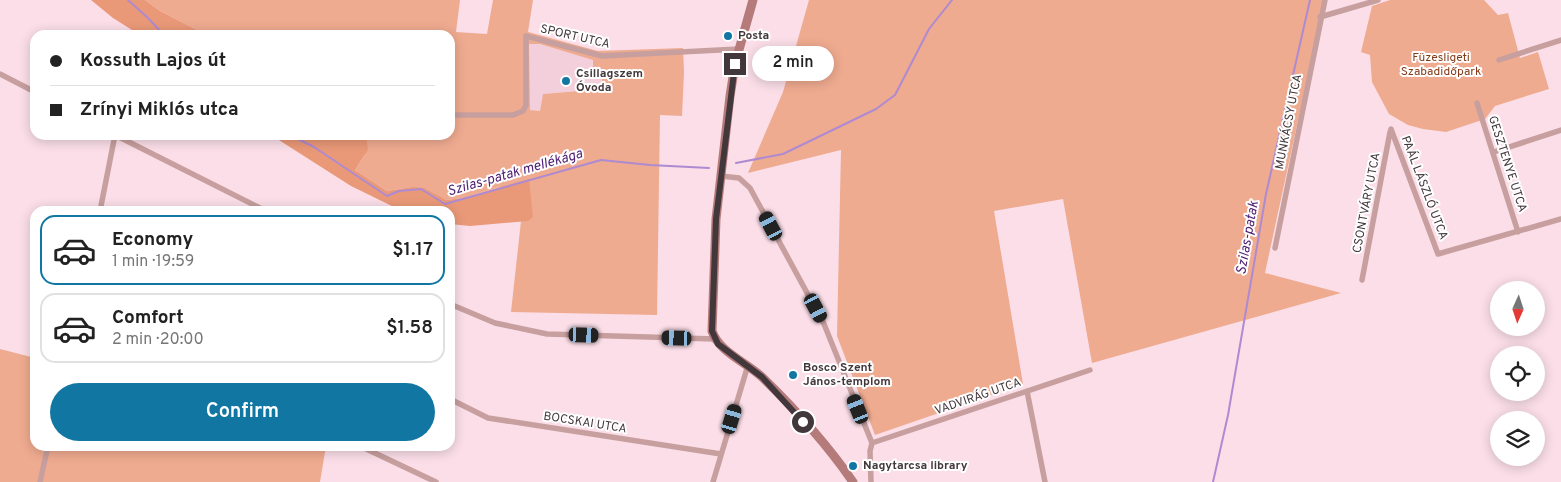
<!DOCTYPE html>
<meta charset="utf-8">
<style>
:root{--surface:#fff;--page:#f6f6f6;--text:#222;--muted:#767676;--line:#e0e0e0;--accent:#1176a2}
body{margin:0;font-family:Overpass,sans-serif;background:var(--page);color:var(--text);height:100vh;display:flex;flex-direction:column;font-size:19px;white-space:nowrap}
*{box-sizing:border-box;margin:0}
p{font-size:16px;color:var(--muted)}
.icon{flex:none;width:28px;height:28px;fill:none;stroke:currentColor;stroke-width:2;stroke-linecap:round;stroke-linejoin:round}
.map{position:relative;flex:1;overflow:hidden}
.details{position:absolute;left:30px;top:206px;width:425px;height:245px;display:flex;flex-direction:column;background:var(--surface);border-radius:15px;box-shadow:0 2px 12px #0003}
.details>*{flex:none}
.top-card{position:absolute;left:30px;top:30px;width:425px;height:110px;border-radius:15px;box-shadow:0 2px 12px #0003;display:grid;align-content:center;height:110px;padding:0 20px;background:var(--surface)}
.needle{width:32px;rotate:183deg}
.controls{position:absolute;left:1490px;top:281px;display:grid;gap:10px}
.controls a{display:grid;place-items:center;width:55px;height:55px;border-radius:50%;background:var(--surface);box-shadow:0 2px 12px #0003;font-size:25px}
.end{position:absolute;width:22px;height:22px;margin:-11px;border:6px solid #42373b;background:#fff;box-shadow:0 0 0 2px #fff}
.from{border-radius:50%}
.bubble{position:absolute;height:35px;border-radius:18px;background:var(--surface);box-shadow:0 2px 12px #0003;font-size:16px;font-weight:600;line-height:35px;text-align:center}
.car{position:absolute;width:15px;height:30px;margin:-15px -8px;border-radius:6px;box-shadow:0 0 4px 1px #0007;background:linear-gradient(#222 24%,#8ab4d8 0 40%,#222 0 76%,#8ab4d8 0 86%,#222 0)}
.top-card b{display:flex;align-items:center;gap:18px;height:48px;font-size:19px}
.top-card b+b{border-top:1px solid var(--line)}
.top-card i{width:12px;height:12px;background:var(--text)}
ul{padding:9px 0 0;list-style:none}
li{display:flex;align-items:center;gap:15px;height:70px;margin:0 10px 8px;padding:0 10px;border:2px solid var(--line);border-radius:15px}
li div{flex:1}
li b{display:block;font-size:19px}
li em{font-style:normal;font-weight:600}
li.active{border-color:var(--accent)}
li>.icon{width:45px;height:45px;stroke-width:1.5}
.cta{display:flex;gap:10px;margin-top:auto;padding:10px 20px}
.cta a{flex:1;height:58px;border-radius:30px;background:var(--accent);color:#fff;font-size:20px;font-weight:600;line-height:58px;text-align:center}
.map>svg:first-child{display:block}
.built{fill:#f3cfdb}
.green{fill:#efab90;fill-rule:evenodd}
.forest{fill:#ea9978}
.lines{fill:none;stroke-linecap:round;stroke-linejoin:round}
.stream{stroke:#ae8ad1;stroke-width:2}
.street{stroke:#c79f9e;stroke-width:5.5}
.secondary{stroke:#b57b7b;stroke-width:9}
.route{stroke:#42373b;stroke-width:6}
.poi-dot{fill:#1176a2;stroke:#fff;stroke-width:2}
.labels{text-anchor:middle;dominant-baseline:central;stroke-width:4;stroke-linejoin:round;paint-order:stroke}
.poi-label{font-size:12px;font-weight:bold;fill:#42373b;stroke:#fff;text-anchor:start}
.street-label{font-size:12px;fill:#42373b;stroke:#fff}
.park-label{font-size:12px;fill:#843b19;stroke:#fff}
.water-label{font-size:14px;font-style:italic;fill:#512175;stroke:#fff}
</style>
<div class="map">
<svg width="1561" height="482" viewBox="0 0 1561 482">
<rect width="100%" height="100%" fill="#fbdee8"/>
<path class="built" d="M529,44H540L594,60L602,72V89L543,94L540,111L529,110Z"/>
<path class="green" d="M145,0H460L456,32L487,34L493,0H533L528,32L598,51L683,48L684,72L682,116L660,115L657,315L511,312L521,221H528L500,187L462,198L446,200L412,187L387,191L355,170L365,155L366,136L364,135H450V35H207L160,11ZM529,44H540L593,60V72H602V89L543,94L540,111L530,110Z
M809,0H1324L1265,273L1341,293L1092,363L1063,199L994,211L1023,384L875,435L837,336L841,150L748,173L783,92Z
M1390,0H1484L1498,15L1508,13L1520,58L1538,52L1549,89L1495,106L1485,119L1446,132L1423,129L1408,125L1389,114L1372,82L1370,55L1361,52L1372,6Z
M0,349L35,358V446H326L320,482H0Z"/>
<path class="forest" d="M91,0H145L160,11L207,35H140L113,18Z
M271,135L366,136L368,150L355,170L387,191L412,187L424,188L446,200L462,198L529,179L533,217L528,221L470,226L450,224V211H402L351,186Z"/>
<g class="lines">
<path class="stream" d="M128,0L148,18L164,35
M290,135L314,147L387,196L399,191L421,189L445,204L601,160L650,165L709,168
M736,163L783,154L876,109L895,95L929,29L952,0
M1213,482L1228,415L1266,194L1310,0"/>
<path class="street" d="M1320,17L1378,0
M1499,60L1561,40
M0,74L35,92
M1477,103L1518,232
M450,115H513L523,111L526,105V36L602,56L739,49
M1391,129L1438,254L1561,219
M115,135L266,211
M1494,152L1561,130
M721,176L739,178L750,188L824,324L872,443L870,451L871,482
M100,211L115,135
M1275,248L1325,0
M1362,280L1390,132
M450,304L495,323L547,334L715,339
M1027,391L1045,482
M450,399L488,418L721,454
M872,443L1090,370
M360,446L436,482
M40,482L48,446
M713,482L748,365"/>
<path class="secondary" d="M753,0L735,64L730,96L716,219L712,331C719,352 746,362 762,377C795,409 827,444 853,482"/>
</g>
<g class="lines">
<path class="route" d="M735,64L716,219L712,331L718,344L762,377L803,422"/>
</g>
<g class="poi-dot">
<circle cx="728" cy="36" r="5"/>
<circle cx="566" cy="81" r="5"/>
<circle cx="793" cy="375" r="5"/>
<circle cx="853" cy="466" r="5"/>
</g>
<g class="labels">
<g class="poi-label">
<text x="738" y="36">Posta</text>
<text x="576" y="74">Csillagszem<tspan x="576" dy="14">Óvoda</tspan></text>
<text x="803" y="368">Bosco Szent<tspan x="803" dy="14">János-templom</tspan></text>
<text x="863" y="466">Nagytarcsa library</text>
</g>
<g class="street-label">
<text transform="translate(575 37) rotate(13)">SPORT UTCA</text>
<text transform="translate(1289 122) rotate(-79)">MUNKÁCSY UTCA</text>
<text transform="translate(1507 164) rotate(72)">GESZTENYE UTCA</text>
<text transform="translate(1424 188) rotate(69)">PAÁL LÁSZLÓ UTCA</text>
<text transform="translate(1367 203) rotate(-79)">CSONTVÁRY UTCA</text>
<text transform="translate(978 397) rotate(-19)">VADVIRÁG UTCA</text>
<text transform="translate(585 423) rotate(9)">BOCSKAI UTCA</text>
</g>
<g class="park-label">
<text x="1441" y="58">Füzesligeti<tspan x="1441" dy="14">Szabadidőpark</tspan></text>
</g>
<g class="water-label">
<text transform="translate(515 173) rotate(-16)">Szilas-patak mellékága</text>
<text transform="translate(1248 238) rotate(-80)">Szilas-patak</text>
</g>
</g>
</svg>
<div class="controls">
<a><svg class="needle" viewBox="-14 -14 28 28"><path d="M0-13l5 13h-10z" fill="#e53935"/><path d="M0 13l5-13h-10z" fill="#767676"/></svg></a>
<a><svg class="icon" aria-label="locate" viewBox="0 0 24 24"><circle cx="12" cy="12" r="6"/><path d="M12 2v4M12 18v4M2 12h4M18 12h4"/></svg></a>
<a><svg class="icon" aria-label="layers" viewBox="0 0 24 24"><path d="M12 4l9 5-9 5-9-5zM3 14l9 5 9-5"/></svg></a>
</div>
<i class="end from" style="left:803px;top:422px"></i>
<i class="end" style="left:735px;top:64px"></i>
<div class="bubble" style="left:752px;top:46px;width:82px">2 min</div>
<i class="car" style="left:771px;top:226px;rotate:332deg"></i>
<i class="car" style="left:816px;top:308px;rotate:152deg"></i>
<i class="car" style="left:584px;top:335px;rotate:92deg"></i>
<i class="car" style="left:677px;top:338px;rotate:272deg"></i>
<i class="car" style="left:858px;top:409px;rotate:338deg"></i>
<i class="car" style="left:732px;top:419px;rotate:17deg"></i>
<div class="top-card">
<b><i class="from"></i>Kossuth Lajos út</b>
<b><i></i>Zrínyi Miklós utca</b>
</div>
<section class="details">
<ul>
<li class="active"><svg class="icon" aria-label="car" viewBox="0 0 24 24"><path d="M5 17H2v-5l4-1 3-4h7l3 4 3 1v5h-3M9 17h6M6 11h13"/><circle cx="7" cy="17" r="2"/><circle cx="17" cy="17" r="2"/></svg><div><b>Economy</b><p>1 min · 19:59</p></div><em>$1.17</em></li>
<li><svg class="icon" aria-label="car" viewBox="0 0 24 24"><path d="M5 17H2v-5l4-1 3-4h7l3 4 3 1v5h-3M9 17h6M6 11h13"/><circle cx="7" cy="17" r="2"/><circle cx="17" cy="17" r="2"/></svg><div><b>Comfort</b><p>2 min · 20:00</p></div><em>$1.58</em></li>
</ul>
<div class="cta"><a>Confirm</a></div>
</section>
</div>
